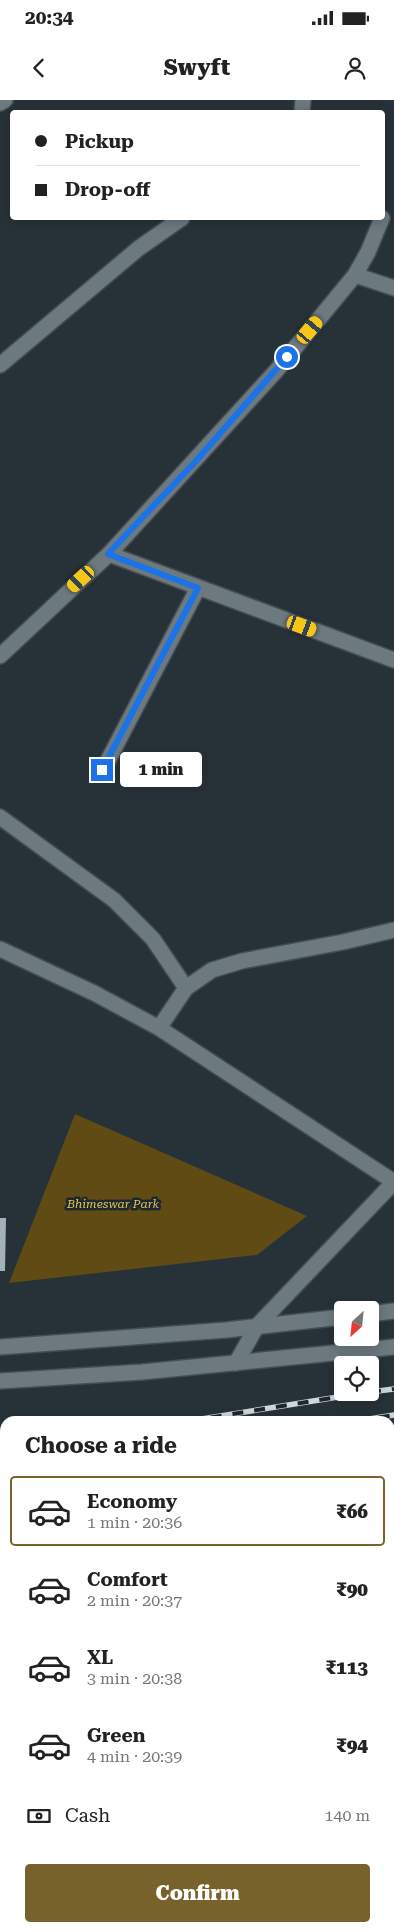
<!DOCTYPE html>
<meta charset="utf-8">
<style>
:root{--surface:#fff;--page:#f6f6f6;--text:#222;--muted:#767676;--line:#e0e0e0;--accent:#76622a}
body{margin:0;font-family:"Roboto Serif",serif;background:var(--page);color:var(--text);height:100vh;display:flex;flex-direction:column;font-size:19px;white-space:nowrap}
*{box-sizing:border-box;margin:0}
p{font-size:16px;color:var(--muted)}
.icon{flex:none;width:28px;height:28px;fill:none;stroke:currentColor;stroke-width:2;stroke-linecap:round;stroke-linejoin:round}
.map{position:relative;flex:1;overflow:hidden}
.details{position:absolute;left:0px;top:1316px;width:395px;height:516px;display:flex;flex-direction:column;background:var(--surface);border-radius:15px 15px 0 0;box-shadow:0 2px 12px #0003}
.details>*{flex:none}
.hud{position:absolute;left:10px;top:10px;width:375px;height:110px;border-radius:5px;box-shadow:0 2px 12px #0003;display:grid;align-content:center;height:110px;padding:0 25px;background:var(--surface)}
.needle{width:32px;rotate:207deg}
.tools{position:absolute;left:334px;top:1201px;display:grid;gap:10px}
.tools a{display:grid;place-items:center;width:45px;height:45px;border-radius:5px;background:var(--surface);box-shadow:0 2px 12px #0003;font-size:25px}
.end{position:absolute;width:22px;height:22px;margin:-11px;border:6px solid #1a73e8;background:#fff;box-shadow:0 0 0 2px #fff}
.from{border-radius:50%}
.bubble{position:absolute;height:35px;border-radius:5px;background:var(--surface);box-shadow:0 2px 12px #0003;font-size:16px;font-weight:800;line-height:35px;text-align:center}
.car{position:absolute;width:15px;height:30px;margin:-15px -8px;border-radius:6px;box-shadow:0 0 4px 1px #0007;background:linear-gradient(#f5c518 24%,#345 0 40%,#f5c518 0 76%,#345 0 86%,#f5c518 0)}
.hud b{display:flex;align-items:center;gap:18px;height:48px;font-size:19px}
.hud b+b{border-top:1px solid var(--line)}
.hud i{width:12px;height:12px;background:var(--text)}
ul{padding:0;list-style:none}
li{display:flex;align-items:center;gap:15px;height:70px;margin:0 10px 8px;padding:0 15px;border:2px solid transparent;border-radius:5px}
li div{flex:1}
li b{display:block;font-size:19px}
li em{font-style:normal;font-weight:800}
li.current{border-color:var(--accent)}
li>.icon{width:45px;height:45px;stroke-width:1.5}
h2{padding:0 25px;font-size:22px;line-height:60px}
.pay{display:flex;align-items:center;gap:12px;height:55px;padding:0 25px;font-size:19px}
.pay p{margin-inline-start:auto}
.button{display:flex;gap:10px;margin-top:auto;padding:10px 25px}
.button a{flex:1;height:58px;border-radius:5px;background:var(--accent);color:#fff;font-size:20px;font-weight:800;line-height:58px;text-align:center}
.status{display:flex;justify-content:space-between;align-items:center;height:35px;padding:0 25px;background:var(--surface);direction:ltr}
.status svg{height:14px;fill:currentColor}
header{display:flex;justify-content:space-between;align-items:center;height:65px;padding:0 25px;background:var(--surface);font-size:22px;font-weight:800}
.map>svg:first-child{display:block}
.green{fill:#5f4b13}
.building{fill:#a3b1b8}
.lines{fill:none;stroke-linecap:round;stroke-linejoin:round}
.lane-casing{stroke:#444d52;stroke-width:16}
.street-casing{stroke:#444d52;stroke-width:18}
.secondary-casing{stroke:#444d52;stroke-width:18}
.lane{stroke:#6c797f;stroke-width:14}
.street{stroke:#6c797f;stroke-width:15}
.secondary{stroke:#6c797f;stroke-width:15}
.rail-casing{stroke:#d0d7dc;stroke-width:5.5}
.rail{stroke:#1d282e;stroke-width:4;stroke-dasharray:11;stroke-linecap:butt}
.route{stroke:#1a73e8;stroke-width:6}
.labels{text-anchor:middle;dominant-baseline:central;stroke-width:5;stroke-linejoin:round;paint-order:stroke}
.park-label{font-size:12px;font-style:italic;fill:#ecc356;stroke:#1d282e}
</style>
<div class="status"><b>20:34</b><svg viewBox="0 0 49 12"><path d="M0 12V9h3v3zM5 12V6h3v6zM10 12V3h3v9zM15 12V0h3v12zM26 1h20v11H26zM47 4h2v5h-2z"/></svg></div>
<header><svg class="icon" aria-label="back" viewBox="0 0 24 24"><path d="M15 5l-7 7 7 7"/></svg>Swyft<svg class="icon" aria-label="person" viewBox="0 0 24 24"><circle cx="12" cy="8" r="4"/><path d="M4 21q1-7 8-7t8 7"/></svg></header>
<div class="map">
<svg width="394" height="1832" viewBox="0 0 394 1832">
<rect width="100%" height="100%" fill="#273238"/>
<path class="green" d="M75,1014L307,1116L257,1155L9,1183Z"/>
<path class="building" d="M0,1118H6L5,1171H0Z"/>
<g class="lines">
<g class="lane-casing">
<path id="lane" d="M0,1685L5,1684
M167,1828L168,1832"/>
</g>
<g class="street-casing">
<path id="street" d="M0,3L5,0
M302,12L303,0
M355,175L394,188
M0,265L139,148L182,118
M109,454L394,560
M0,556L109,454L276,271L355,175L368,152L382,118
M103,670L198,488
M0,717L114,800L153,839L186,888
M0,849L94,893L159,928L394,1082
M159,928L186,888L212,870L242,861L343,842L394,830
M236,1263L257,1226L394,1082
M390,1423H394
M204,1828L205,1832
M392,1832L394,1821"/>
</g>
<g class="secondary-casing">
<path id="secondary" d="M370,1214L394,1211
M0,1247L226,1230L342,1217
M0,1281L142,1272L394,1247
M390,1534H394
M0,1564H5"/>
</g>
<use href="#lane" class="lane"/>
<use href="#street" class="street"/>
<use href="#secondary" class="secondary"/>
<g class="rail-casing">
<path id="rail" d="M370,1292L394,1289
M189,1321L369,1292
M357,1321L394,1315
M390,1339L394,1338
M0,1357L5,1356
M0,1387L5,1386
M0,1409L5,1408"/>
</g>
<use href="#rail" class="rail"/>
</g>
<g class="lines">
<path class="route" d="M102,670L198,488L108,454L195,362L287,257"/>
</g>
<g class="labels">
<g class="park-label">
<text x="113" y="1104">Bhimeswar Park</text>
</g>
</g>
</svg>
<div class="tools">
<a><svg class="needle" viewBox="-14 -14 28 28"><path d="M0-13l5 13h-10z" fill="#e53935"/><path d="M0 13l5-13h-10z" fill="#767676"/></svg></a>
<a><svg class="icon" aria-label="locate" viewBox="0 0 24 24"><circle cx="12" cy="12" r="6"/><path d="M12 2v4M12 18v4M2 12h4M18 12h4"/></svg></a>
</div>
<i class="end from" style="left:287px;top:257px"></i>
<i class="end" style="left:102px;top:670px"></i>
<div class="bubble" style="left:120px;top:652px;width:82px">1 min</div>
<i class="car" style="left:310px;top:230px;rotate:40deg"></i>
<i class="car" style="left:81px;top:479px;rotate:227deg"></i>
<i class="car" style="left:302px;top:526px;rotate:110deg"></i>
<div class="hud">
<b><i class="from"></i>Pickup</b>
<b><i></i>Drop-off</b>
</div>
<section class="details">
<h2>Choose a ride</h2>
<ul>
<li class="current"><svg class="icon" aria-label="car" viewBox="0 0 24 24"><path d="M5 17H2v-5l4-1 3-4h7l3 4 3 1v5h-3M9 17h6M6 11h13"/><circle cx="7" cy="17" r="2"/><circle cx="17" cy="17" r="2"/></svg><div><b>Economy</b><p>1 min · 20:36</p></div><em>₹66</em></li>
<li><svg class="icon" aria-label="car" viewBox="0 0 24 24"><path d="M5 17H2v-5l4-1 3-4h7l3 4 3 1v5h-3M9 17h6M6 11h13"/><circle cx="7" cy="17" r="2"/><circle cx="17" cy="17" r="2"/></svg><div><b>Comfort</b><p>2 min · 20:37</p></div><em>₹90</em></li>
<li><svg class="icon" aria-label="car" viewBox="0 0 24 24"><path d="M5 17H2v-5l4-1 3-4h7l3 4 3 1v5h-3M9 17h6M6 11h13"/><circle cx="7" cy="17" r="2"/><circle cx="17" cy="17" r="2"/></svg><div><b>XL</b><p>3 min · 20:38</p></div><em>₹113</em></li>
<li><svg class="icon" aria-label="car" viewBox="0 0 24 24"><path d="M5 17H2v-5l4-1 3-4h7l3 4 3 1v5h-3M9 17h6M6 11h13"/><circle cx="7" cy="17" r="2"/><circle cx="17" cy="17" r="2"/></svg><div><b>Green</b><p>4 min · 20:39</p></div><em>₹94</em></li>
</ul>
<div class="pay"><svg class="icon" aria-label="cash" viewBox="0 0 24 24"><path d="M3 7h18v10H3z"/><circle cx="12" cy="12" r="2"/></svg>Cash<p>140 m</p></div>
<div class="button"><a>Confirm</a></div>
</section>
</div>
